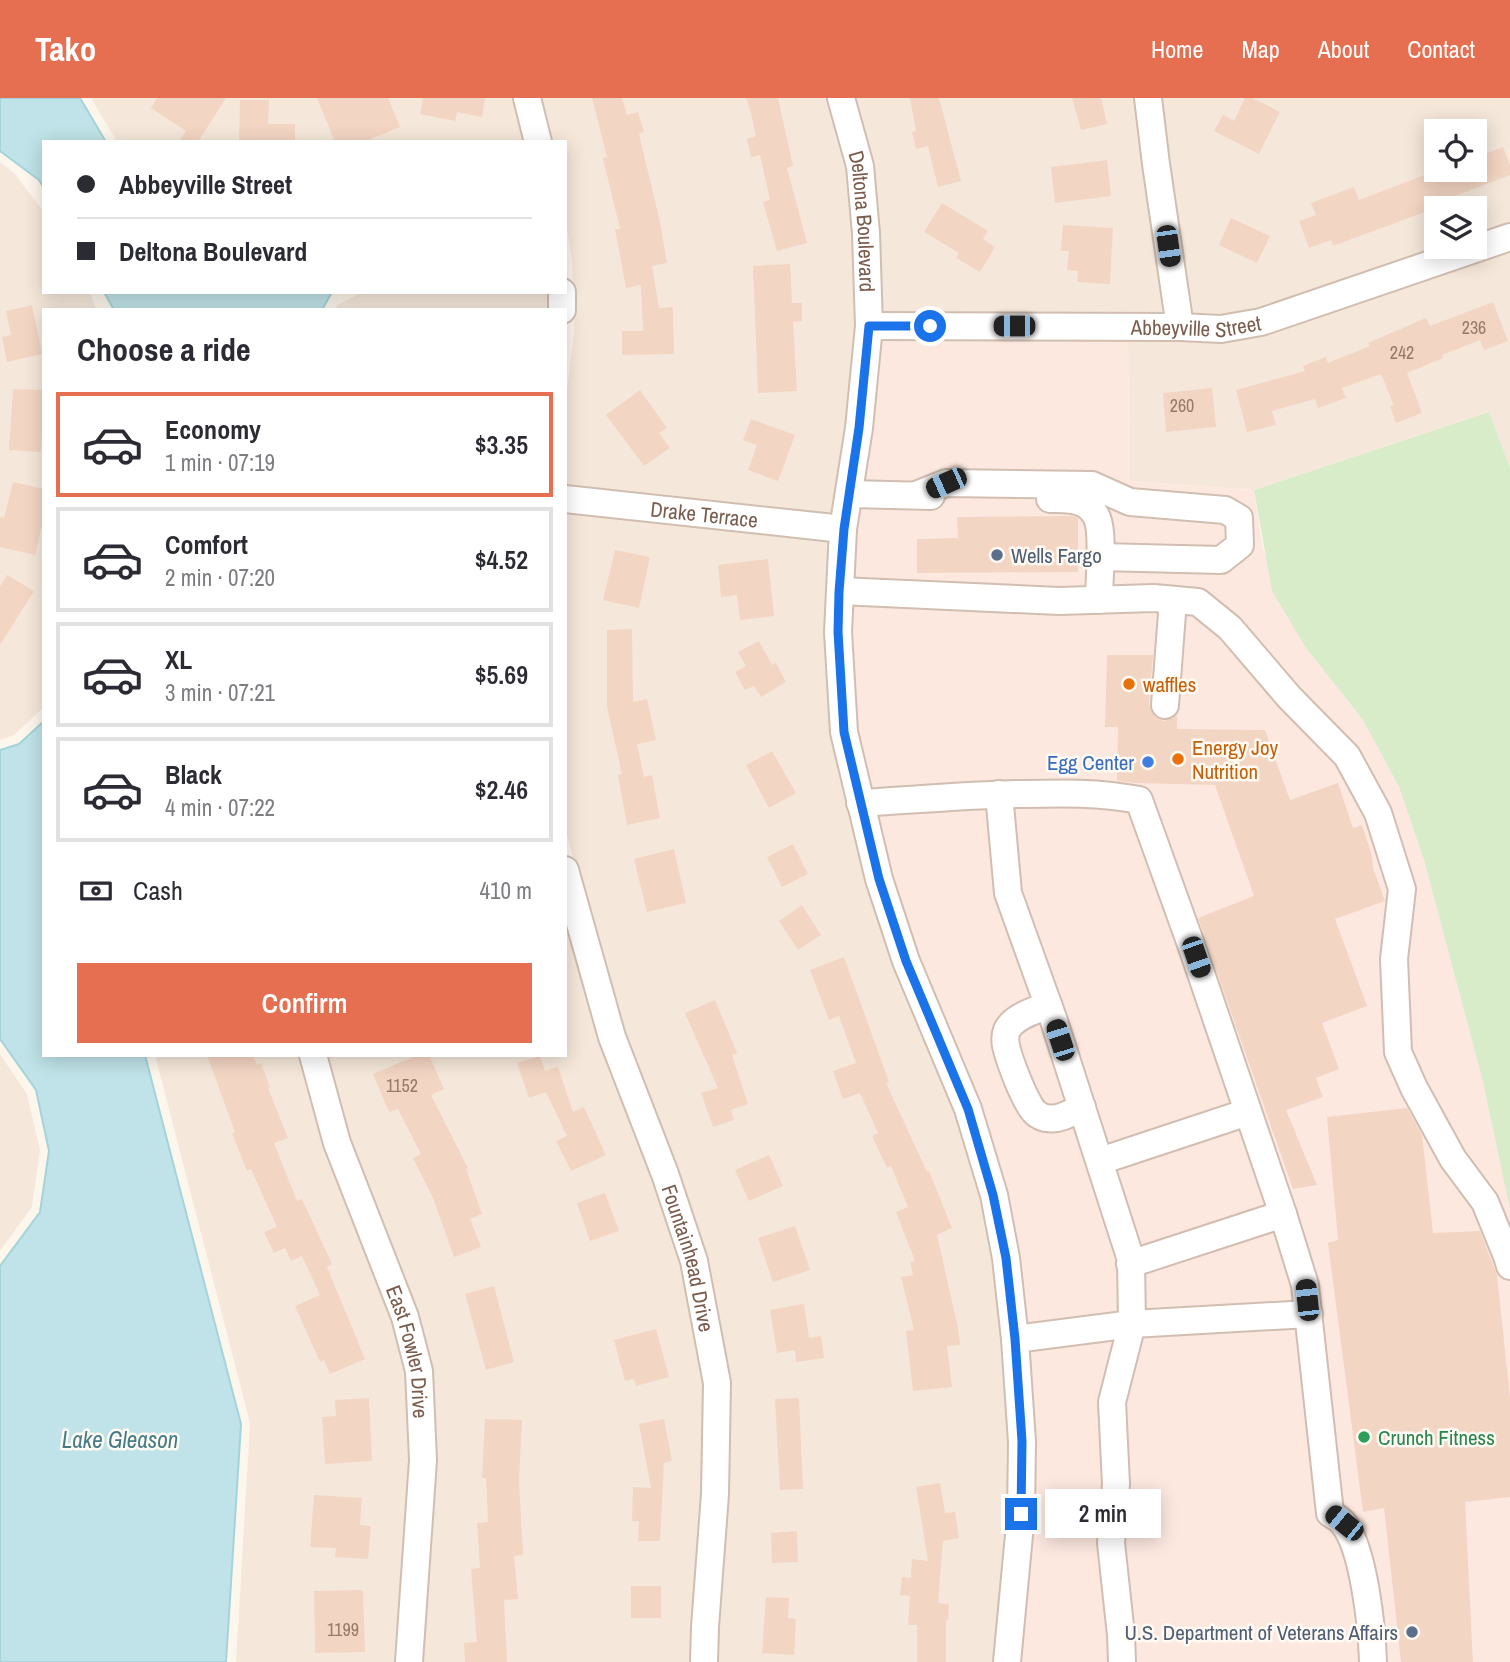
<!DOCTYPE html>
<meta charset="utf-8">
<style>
:root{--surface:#fff;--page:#f2f2f3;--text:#2b2b33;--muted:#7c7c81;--line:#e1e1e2;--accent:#e76f51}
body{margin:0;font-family:"Archivo Narrow",sans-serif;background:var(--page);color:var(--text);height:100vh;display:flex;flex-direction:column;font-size:26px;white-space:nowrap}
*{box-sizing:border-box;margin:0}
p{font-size:23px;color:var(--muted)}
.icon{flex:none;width:38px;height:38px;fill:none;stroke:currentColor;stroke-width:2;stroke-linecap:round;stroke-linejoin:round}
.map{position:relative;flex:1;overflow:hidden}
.details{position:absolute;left:42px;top:210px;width:525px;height:749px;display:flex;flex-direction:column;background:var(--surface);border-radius:0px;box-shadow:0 4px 18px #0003}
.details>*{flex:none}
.top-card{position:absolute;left:42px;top:42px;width:525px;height:154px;border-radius:0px;box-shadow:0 4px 18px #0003;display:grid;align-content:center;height:154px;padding:0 35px;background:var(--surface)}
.fabs{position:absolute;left:1424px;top:21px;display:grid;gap:14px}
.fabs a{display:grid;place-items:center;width:63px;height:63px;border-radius:0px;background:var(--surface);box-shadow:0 4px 18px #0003;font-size:35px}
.end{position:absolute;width:32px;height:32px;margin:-16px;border:9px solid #1a73e8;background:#fff;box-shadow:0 0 0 4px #fff}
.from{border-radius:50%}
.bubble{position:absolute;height:49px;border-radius:0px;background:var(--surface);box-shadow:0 4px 18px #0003;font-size:23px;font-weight:600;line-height:49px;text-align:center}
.car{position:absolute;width:21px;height:42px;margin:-21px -10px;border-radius:9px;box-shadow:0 0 5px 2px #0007;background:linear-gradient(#222 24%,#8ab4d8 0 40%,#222 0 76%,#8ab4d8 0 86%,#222 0)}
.top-card b{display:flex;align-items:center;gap:24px;height:66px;font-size:26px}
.top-card b+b{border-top:2px solid var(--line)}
.top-card i{width:18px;height:18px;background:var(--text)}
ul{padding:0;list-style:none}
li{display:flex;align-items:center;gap:21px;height:105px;margin:0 14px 10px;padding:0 21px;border:4px solid var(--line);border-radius:0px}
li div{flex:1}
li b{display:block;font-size:26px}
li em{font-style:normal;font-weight:600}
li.on{border-color:var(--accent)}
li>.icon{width:63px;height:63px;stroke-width:1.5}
h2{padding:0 35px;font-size:32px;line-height:84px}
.pay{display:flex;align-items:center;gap:18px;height:77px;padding:0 35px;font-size:26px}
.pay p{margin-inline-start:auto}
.button{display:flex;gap:14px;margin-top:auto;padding:14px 35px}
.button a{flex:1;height:80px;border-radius:0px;background:var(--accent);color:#fff;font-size:28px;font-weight:600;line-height:80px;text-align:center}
header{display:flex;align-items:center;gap:42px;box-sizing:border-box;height:98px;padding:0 35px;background:var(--accent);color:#fff}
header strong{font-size:33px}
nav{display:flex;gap:38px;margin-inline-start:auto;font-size:24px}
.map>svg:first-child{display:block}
.residential{fill:#f5e8da;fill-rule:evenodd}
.commercial{fill:#fde8e0}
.green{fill:#d8ecc9}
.water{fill:#bfe3e8;stroke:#a5d3da;stroke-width:2}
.building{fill:#f3d5c3}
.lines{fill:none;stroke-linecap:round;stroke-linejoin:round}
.minor-casing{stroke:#d1beb0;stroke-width:30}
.minor{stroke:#fff;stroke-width:26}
.route{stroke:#1a73e8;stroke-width:9}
.service-dot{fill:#5c6f8a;stroke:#fffaf3;stroke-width:2.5}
.food-dot{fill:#e8710a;stroke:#fffaf3;stroke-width:2.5}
.shop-dot{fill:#3f7fe0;stroke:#fffaf3;stroke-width:2.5}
.leisure-dot{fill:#2e9e5b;stroke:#fffaf3;stroke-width:2.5}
.labels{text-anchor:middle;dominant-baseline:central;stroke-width:5;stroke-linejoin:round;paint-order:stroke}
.number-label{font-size:18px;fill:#987a6a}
.street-label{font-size:21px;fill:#7a5c4d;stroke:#fffaf3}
.service-label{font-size:21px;fill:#4e5e75;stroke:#fffaf3;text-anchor:start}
.food-label{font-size:21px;fill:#c56008;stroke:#fffaf3;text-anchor:start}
.shop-label{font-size:21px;fill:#366cbe;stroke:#fffaf3;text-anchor:end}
.leisure-label{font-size:21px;fill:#27864d;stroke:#fffaf3;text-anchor:start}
.water-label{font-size:23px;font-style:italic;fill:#437c86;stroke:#fffaf3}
</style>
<header>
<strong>Tako</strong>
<nav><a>Home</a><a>Map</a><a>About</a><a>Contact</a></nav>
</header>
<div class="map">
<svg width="1510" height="1564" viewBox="0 0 1510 1564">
<rect width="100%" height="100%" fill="#fdf6ec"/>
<path class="residential" d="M91,0H516L527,44H117Z
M539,0H830L849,69L856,147L858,226L848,327L834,419L565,389V309L574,235L572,162L565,118V44H549Z
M852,0H1137L1167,218L880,216Z
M1159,0H1510V126L1475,138V110H1437V149H1443L1257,213L1218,219L1189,218ZM1437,33H1475V72H1437Z
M0,64L14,75L44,114V194H90L96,212H44V609L14,637L0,642Z
M1510,151V370L1489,314L1254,392L1129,383L1128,241H1170Z
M363,194H551V212H334L337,207Z
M565,412L832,442L958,1014L983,1099L995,1161L1011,1342L1010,1414L996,1564H715L728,1284L623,936L584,803L565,729Z
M565,815L684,1164L706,1285L704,1394L693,1564H420L434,1364L325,957H565Z
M0,956L27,996L40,1052L32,1109L0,1153Z
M155,957H302L395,1221L408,1274L412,1360L397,1564H236L250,1325Z"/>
<path class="commercial" d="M879,239L1128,241L1129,383L1254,392L1263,451L1306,550L1363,622L1399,689L1424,762L1483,984L1510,1112V1564H1018L1026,1242L917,860L889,778L855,633L849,545L855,434Z"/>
<path class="green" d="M1489,314L1510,370V1112L1483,984L1424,762L1399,689L1363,622L1306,550L1272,493L1254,392Z"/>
<path class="water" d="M0,0H80L106,44H44V90L39,82L0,53Z
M104,194H332L322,212H114Z
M44,623V957H145L241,1326L226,1564H0V1168L40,1114L49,1053L36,992L0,941V652L19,646Z"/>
<path class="building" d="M157,0H226L198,44H179L186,33L151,10Z
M317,0H388L400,29L363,44H335Z
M423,0H485L482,19L457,14L455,23L420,16Z
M592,0H622L627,17L638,14L644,34L639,36L660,124L667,165L652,168L659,210L673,209L674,256L622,257V233H643L641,187L626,190L615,131H620L603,60L607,59Z
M746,0H778L793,68L787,70L807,145L777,153L763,104L770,102L760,57L751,59L747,41L756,38L751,15Z
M910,0H939L961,83L938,89L928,48L916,51L912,34L916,33Z
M1072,0H1101L1107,26L1081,32Z
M1245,0H1253L1280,14L1259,56L1214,33L1223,17L1234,23Z
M240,2H269L268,26H295V44H239Z
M1503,49L1510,67V77L1439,104L1441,108L1333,148L1331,142L1309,150L1299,123L1316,117L1311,105L1354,89L1359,102L1438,72H1475V60Z
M1107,62L1111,98L1055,105L1051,69Z
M942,105L988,133L983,141L995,149L980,174L956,160L959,155L924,134Z
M1231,120L1270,138L1257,165L1219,147Z
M1063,127L1113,130L1110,186L1077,184L1078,173L1067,172L1069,153H1061Z
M790,166L792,205H802V223L793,224L797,293L758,295L753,168Z
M1493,204L1508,243L1484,252L1480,242L1442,257L1443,260L1407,275L1422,315L1396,325L1390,308L1394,307L1381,276L1342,290L1346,300L1318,310L1315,301L1272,313L1276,327L1247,334L1236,292L1305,273L1303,268L1326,259L1328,265L1370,248L1368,245L1426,220L1430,228Z
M32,207L42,256L7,264L2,239L11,237L6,213Z
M1212,290L1216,329L1166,334L1163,295Z
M13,291L44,292V330H42L41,354L9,352Z
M640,292L667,330L659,335L670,350L644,368L606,317Z
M751,321L795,337L778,383L748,372L757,347L743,342Z
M13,384L44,391V418L35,457L0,449V419L4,420Z
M1073,418L1078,420V474L917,475V441L958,440L957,419Z
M615,452L650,459L639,510L603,502Z
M768,461L774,518L740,522L737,497L721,499L718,467Z
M7,477L34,493L0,547V488Z
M632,531L633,604L647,601L656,642L637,646L644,679L652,677L660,720L627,727L618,677L622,676L607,609V532Z
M759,543L772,567L776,565L786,584L761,599L754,588L745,592L735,574L746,568L738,554Z
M1107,557H1153L1149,606L1151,613L1156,620L1163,623L1171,621L1177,617V631L1265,632L1290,702L1338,685L1353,730L1362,727L1372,758L1373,770L1385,803L1335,821L1367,908L1322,925L1339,971L1316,980L1323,999L1286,1012L1317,1087L1293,1091L1198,820L1254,798L1215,687L1136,685L1117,683L1118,629H1105Z
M772,653L796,695L769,710L746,667Z
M793,746L808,776L782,789L767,759Z
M674,751L686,805L647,814L634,761Z
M802,807L821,837L798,852L779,823Z
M844,859L889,984L886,985L927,1074L929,1073L952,1130L937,1137L958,1230L960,1247L947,1248L952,1289L913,1293L906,1233L914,1232L901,1179L913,1177L910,1164L915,1163L896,1114L908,1109L891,1068L887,1070L872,1038L878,1035L860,995L843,1001L833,973L856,965L839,918L829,922L810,872Z
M715,902L737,955L732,957L748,1006L731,1012L734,1022L713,1029L701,995L718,990L685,915Z
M207,957H253L257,967L261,965L270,989L268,990L288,1040L274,1045L297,1103L302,1101L332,1166L327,1169L365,1261L330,1276L324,1262L320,1264L295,1208L320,1197L302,1158L291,1163L285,1150L274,1155L264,1134L277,1129L251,1071L247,1073L232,1035L235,1034Z
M418,957H429L444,991L431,997L468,1070L466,1071L482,1116L470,1121L481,1149L454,1159L433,1100L413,1060L421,1056L398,1011L389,1014L373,976Z
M540,958L545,973L558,969L573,1014L584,1009L606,1057L571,1073L556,1043L567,1038L546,994L529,1000L517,965Z
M1407,1010L1422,1037L1433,1135L1480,1133L1497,1177L1510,1299V1399L1465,1404L1473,1564H1401L1384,1410L1363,1414L1328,1145L1338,1142L1327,1019Z
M769,1057L783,1088L749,1103L735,1072Z
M605,1095L619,1133L590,1143L577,1105Z
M795,1128L810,1172L773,1184L758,1140Z
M494,1188L514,1264L486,1272L465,1196Z
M804,1206L809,1240L821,1238L824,1260L796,1264L795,1252L777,1255L770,1212Z
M656,1231L669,1279L636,1288L634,1281L625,1283L614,1242Z
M369,1300L372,1363L325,1366L322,1319L336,1318L335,1302Z
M799,1300L803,1391L780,1392L775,1301Z
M485,1321L522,1322L519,1382L523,1457L514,1458L518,1501L504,1502L507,1564H465L464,1545L477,1544L471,1471L480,1470L477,1425L488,1424L486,1380H482Z
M664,1321L672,1363L664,1365L660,1443H638L639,1423H632L633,1389L651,1390L639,1326Z
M940,1385L945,1415L955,1414L959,1440L943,1443L938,1505L949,1506L948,1522H946V1564H917V1527H908L910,1498L900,1497L902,1479L911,1480L912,1461L928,1463L916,1389Z
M314,1397L362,1400L360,1427L371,1428L368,1461L335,1459L336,1450L310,1449Z
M797,1433L798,1464L772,1465L771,1435Z
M631,1488H661V1520H631Z
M363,1492L365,1554L315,1555L314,1493Z
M766,1499L789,1500L788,1520L796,1521L794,1557L762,1555Z"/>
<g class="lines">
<g class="minor-casing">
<g id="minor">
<path d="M527,0L538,44"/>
<path id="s1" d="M841,0L860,68L866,135L869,228L859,330L843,431L840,493L838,534L844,634L879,781L906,863L968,1011L994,1097L1006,1160L1015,1241L1022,1344L1021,1416L1007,1564"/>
<path d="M1148,0L1156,66L1180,229"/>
<path d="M562,194V212"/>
<path id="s2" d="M869,228L1180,229L1221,231L1261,224L1510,139"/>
<path d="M849,396L931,398"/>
<path d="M916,397L946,385L1092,387L1130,404L1225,412L1239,420L1240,447L1221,462L1100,459"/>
<path id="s3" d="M565,401L843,431"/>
<path d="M1050,401C1061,401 1072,400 1083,405C1089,408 1094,413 1097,420C1104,436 1099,482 1099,502"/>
<path d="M840,493L1059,503L1154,500L1198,504L1230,530L1289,599L1347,658L1378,715L1402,791L1394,861L1398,954L1414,990L1453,1061L1485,1104L1507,1158L1510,1168"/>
<path d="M1165,607L1173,502"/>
<path d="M999,696L1008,795L1054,923L1131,1162L1132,1226L1015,1241"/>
<path d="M860,705C913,702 967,697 1021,696C1061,695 1099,694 1139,702L1193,852L1283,1116L1305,1187L1330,1415C1334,1418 1340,1421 1343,1425C1364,1450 1372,1531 1373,1564"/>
<path id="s4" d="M565,772L612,939L665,1076L694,1163L717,1285L715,1396L705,1529L704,1564"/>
<path d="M1048,907C1035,913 1014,918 1007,932C1005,937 1005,943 1006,948C1009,961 1026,1009 1037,1016C1040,1018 1043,1020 1047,1020C1059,1023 1072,1014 1082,1009"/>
<path id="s5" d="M313,957L337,1045L405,1219L419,1273L423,1362L409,1564"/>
<path d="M1100,1063L1248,1014"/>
<path d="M1130,1166L1283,1116"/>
<path d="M1122,1564L1121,1537L1111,1445L1116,1386L1112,1304L1132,1226L1309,1216"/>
</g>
</g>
<use href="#minor" class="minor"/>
</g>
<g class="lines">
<path class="route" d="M930,228H869L859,330L844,431L839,494L838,534L844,634L879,781L906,863L968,1011L993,1097L1006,1160L1015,1241L1022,1343L1021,1416"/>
</g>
<g class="service-dot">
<circle cx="997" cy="457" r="7"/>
<circle cx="1412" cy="1534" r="7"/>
</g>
<g class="food-dot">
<circle cx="1129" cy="586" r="7"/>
<circle cx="1178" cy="661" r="7"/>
</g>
<circle class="shop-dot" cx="1148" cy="664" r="7"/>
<circle class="leisure-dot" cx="1364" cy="1339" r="7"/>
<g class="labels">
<g class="number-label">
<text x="1474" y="229">236</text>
<text x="1402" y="254">242</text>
<text x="1182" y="307">260</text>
<text x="402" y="987">1152</text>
<text x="343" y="1531">1199</text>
</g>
<g class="street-label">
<text stroke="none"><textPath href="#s1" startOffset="126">Deltona Boulevard</textPath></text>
<text stroke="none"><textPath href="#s2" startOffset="327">Abbeyville Street</textPath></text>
<text stroke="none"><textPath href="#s3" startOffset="140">Drake Terrace</textPath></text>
<text stroke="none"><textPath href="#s4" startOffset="408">Fountainhead Drive</textPath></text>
<text stroke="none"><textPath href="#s5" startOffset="313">East Fowler Drive</textPath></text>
</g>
<g class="service-label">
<text x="1011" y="457">Wells Fargo</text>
<text x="1398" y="1534" text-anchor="end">U.S. Department of Veterans Affairs</text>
</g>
<g class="food-label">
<text x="1143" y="586">waffles</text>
<text x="1192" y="649">Energy Joy<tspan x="1192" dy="24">Nutrition</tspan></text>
</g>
<g class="shop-label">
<text x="1134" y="664">Egg Center</text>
</g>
<g class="leisure-label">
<text x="1378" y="1339">Crunch Fitness</text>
</g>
<g class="water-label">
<text x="120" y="1341">Lake Gleason</text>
</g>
</g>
</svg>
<div class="fabs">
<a><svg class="icon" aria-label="locate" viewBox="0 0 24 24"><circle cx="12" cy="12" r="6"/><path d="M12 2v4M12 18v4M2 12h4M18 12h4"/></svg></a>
<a><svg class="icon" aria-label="layers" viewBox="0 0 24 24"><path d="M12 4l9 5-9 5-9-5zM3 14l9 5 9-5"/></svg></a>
</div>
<i class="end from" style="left:930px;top:228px"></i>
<i class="end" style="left:1021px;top:1416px"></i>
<div class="bubble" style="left:1045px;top:1391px;width:116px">2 min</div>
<i class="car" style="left:1168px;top:148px;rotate:172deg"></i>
<i class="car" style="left:1014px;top:228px;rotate:270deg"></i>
<i class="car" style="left:946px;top:385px;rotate:246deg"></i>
<i class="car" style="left:1196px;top:859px;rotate:161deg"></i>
<i class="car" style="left:1060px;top:942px;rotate:342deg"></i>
<i class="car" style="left:1307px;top:1202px;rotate:354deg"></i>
<i class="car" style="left:1344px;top:1425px;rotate:309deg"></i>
<div class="top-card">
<b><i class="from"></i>Abbeyville Street</b>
<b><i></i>Deltona Boulevard</b>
</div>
<section class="details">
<h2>Choose a ride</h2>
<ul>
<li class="on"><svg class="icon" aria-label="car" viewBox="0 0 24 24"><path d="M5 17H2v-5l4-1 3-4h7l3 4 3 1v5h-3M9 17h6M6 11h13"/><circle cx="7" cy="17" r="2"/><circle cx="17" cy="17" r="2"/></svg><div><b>Economy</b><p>1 min · 07:19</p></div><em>$3.35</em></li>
<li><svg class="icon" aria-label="car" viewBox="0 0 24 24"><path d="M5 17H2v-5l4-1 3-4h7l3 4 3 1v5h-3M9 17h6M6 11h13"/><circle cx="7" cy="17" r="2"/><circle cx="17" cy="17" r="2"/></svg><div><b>Comfort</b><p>2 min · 07:20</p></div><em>$4.52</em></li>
<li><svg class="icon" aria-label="car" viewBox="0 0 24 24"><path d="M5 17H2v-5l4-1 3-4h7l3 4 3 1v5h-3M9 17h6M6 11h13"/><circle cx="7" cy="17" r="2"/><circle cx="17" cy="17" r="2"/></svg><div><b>XL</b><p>3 min · 07:21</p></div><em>$5.69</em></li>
<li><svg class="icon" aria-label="car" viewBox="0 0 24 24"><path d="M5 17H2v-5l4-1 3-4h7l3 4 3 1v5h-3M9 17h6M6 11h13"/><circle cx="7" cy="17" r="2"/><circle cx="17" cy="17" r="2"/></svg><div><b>Black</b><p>4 min · 07:22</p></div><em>$2.46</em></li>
</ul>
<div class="pay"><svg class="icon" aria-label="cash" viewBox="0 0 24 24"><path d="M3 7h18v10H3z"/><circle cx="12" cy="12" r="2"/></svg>Cash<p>410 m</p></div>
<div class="button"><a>Confirm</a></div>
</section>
</div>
